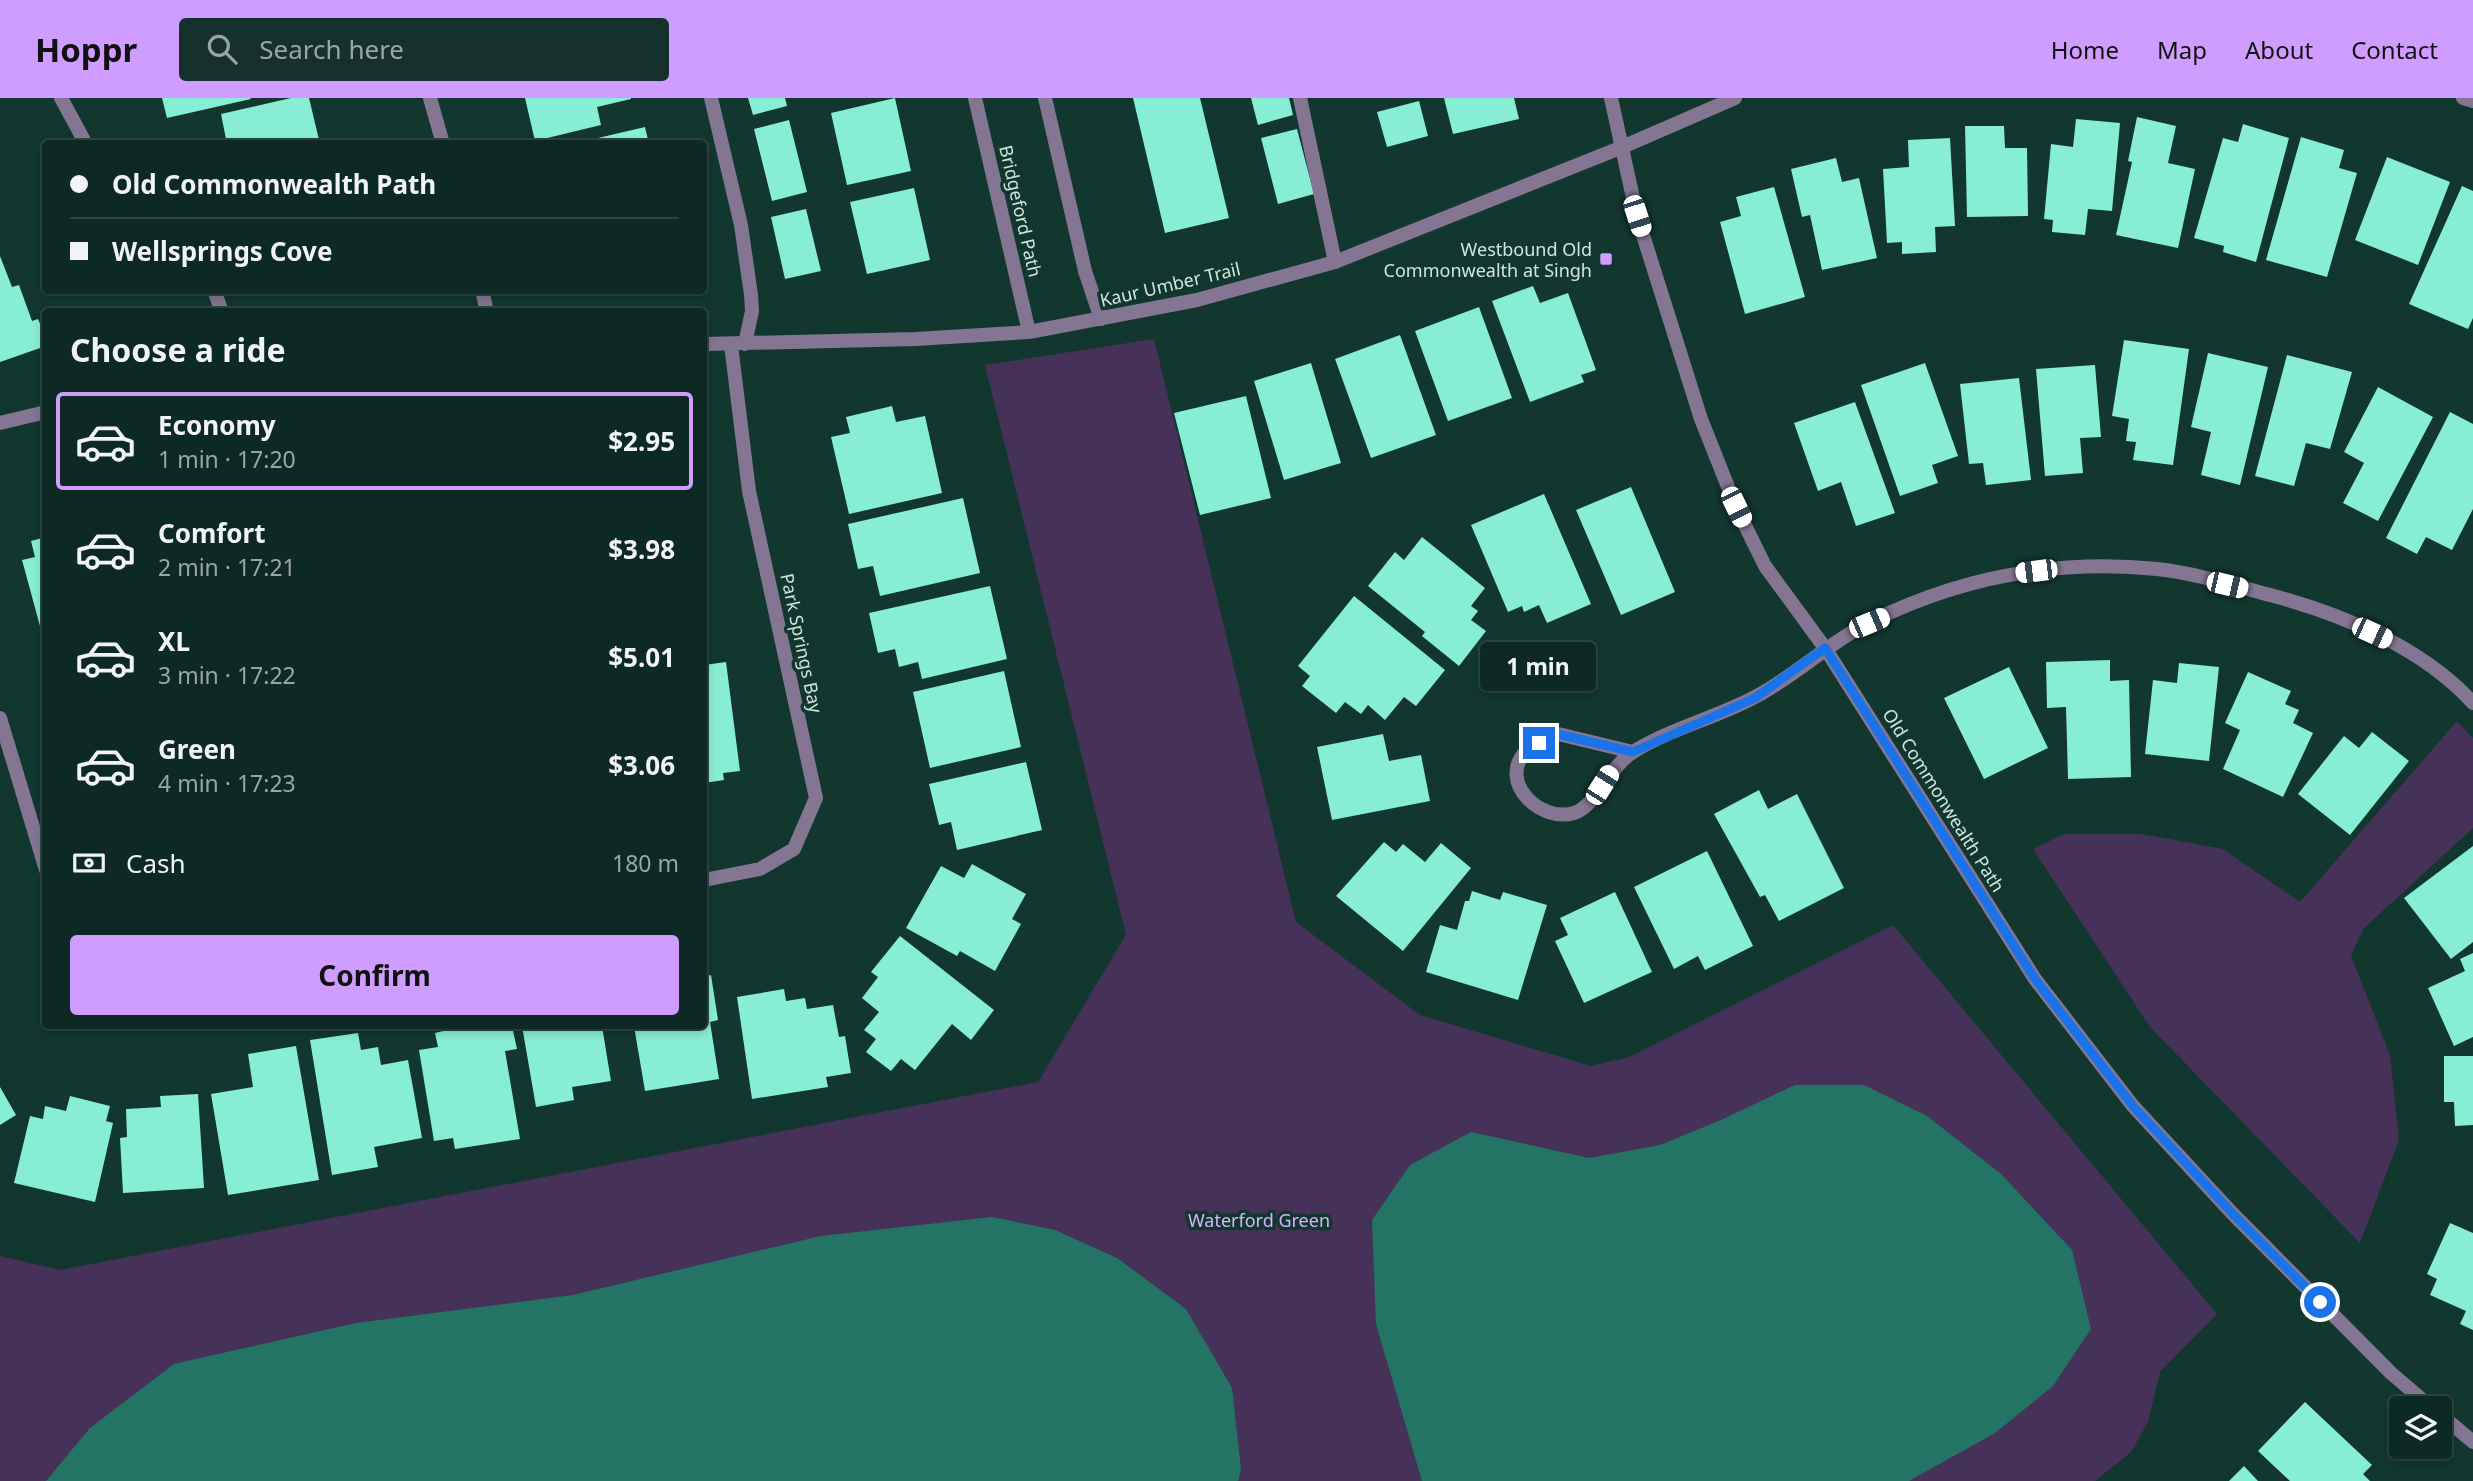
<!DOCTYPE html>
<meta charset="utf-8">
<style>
:root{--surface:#0d2923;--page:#16312b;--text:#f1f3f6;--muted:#9aa6a6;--line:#2d4541;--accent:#cf9dff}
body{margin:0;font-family:"Noto Sans",sans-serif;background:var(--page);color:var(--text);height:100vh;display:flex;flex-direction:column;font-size:26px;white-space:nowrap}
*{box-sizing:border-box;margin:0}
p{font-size:23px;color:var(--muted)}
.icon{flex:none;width:38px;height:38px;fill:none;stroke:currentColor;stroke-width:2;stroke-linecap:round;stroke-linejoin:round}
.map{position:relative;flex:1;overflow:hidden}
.details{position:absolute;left:42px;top:210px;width:665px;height:721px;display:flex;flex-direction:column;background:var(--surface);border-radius:7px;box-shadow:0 4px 10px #0003,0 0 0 2px var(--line)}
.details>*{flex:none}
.banner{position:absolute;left:42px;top:42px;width:665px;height:154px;border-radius:7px;box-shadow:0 4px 10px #0003,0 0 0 2px var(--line);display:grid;align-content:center;height:154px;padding:0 28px;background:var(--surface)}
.buttons{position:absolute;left:2389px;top:1298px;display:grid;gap:14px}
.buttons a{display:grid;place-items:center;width:63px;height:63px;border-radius:7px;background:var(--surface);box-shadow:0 4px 10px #0003,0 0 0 2px var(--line);font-size:35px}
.end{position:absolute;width:32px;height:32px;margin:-16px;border:9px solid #1a73e8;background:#fff;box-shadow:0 0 0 4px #fff}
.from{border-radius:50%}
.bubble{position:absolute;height:49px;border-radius:7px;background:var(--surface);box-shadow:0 4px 10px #0003,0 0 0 2px var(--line);font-size:23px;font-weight:700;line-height:49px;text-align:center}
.car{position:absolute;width:21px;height:42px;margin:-21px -10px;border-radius:9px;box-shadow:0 0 5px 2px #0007;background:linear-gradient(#fff 24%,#345 0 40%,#fff 0 76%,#345 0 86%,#fff 0)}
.banner b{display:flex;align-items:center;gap:24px;height:66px;font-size:26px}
.banner b+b{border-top:2px solid var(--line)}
.banner i{width:18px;height:18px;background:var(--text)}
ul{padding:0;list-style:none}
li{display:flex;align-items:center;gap:21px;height:98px;margin:0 14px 10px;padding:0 14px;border:4px solid transparent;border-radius:7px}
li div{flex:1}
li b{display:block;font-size:26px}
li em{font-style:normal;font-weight:700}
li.selected{border-color:var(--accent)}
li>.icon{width:63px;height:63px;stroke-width:1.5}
h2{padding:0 28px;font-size:32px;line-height:84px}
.pay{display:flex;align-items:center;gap:18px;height:77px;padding:0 28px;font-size:26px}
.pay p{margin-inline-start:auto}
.action{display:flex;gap:14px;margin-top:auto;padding:14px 28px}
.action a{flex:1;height:80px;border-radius:7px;background:var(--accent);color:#111;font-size:28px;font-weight:700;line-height:80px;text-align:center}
header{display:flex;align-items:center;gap:42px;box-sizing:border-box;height:98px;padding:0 35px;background:var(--accent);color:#111}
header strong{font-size:33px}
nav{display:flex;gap:38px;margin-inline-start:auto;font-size:24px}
.search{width:490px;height:63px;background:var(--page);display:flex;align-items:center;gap:18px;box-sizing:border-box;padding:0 24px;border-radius:7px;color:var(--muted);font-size:26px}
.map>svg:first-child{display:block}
.green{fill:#463258}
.water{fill:#237464}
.building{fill:#87edd4}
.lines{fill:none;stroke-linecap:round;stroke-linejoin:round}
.service{stroke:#847693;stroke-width:14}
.minor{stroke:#847693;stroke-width:14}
.tertiary{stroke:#847693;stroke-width:14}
.route{stroke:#1a73e8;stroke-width:9}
.poi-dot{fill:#cf9dff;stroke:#11372f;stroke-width:2.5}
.labels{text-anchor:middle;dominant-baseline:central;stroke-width:7;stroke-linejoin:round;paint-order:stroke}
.street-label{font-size:18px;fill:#d1e5df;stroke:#11372f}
.poi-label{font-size:18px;fill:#d1e5df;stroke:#11372f;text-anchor:end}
.park-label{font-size:18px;fill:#d7b3fb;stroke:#11372f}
</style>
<header>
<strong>Hoppr</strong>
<div class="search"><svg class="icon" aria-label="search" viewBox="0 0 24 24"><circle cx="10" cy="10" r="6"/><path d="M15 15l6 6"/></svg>Search here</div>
<nav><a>Home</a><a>Map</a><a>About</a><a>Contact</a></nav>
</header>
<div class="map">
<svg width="2473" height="1383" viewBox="0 0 2473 1383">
<rect width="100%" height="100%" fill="#11372f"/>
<path class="green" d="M1154,241L1296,824L1420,917L1591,968L1629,959L1893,827L2217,1216L2160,1274L2148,1324L2131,1354L2095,1383H0V1158L60,1172L1038,984L1126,837L985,267Z
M2457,623L2473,640V730L2363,831L2351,858L2390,957L2399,1042L2360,1145L2150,929L2033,751L2064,736H2142L2223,751L2300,804Z"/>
<path class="water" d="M1795,987H1864L1927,1018L2001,1076L2072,1152L2091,1231L2053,1288L1995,1335L1909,1383H1422L1376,1226L1372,1122L1410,1067L1471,1034L1589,1060L1660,1047L1721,1022Z
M992,1119L1055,1132L1117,1160L1186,1211L1232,1290L1241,1371L1238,1383H46L90,1330L174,1266L356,1225L573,1197L821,1138Z"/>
<path class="building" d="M162,0H250L251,1L167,20Z
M291,0H309L320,46H227L221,16Z
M525,0H631V1L597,9L601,27L535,43Z
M748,0H785L787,8L753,17Z
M895,0L911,73L847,87L831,15Z
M1133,0H1200L1229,120L1165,135Z
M1251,0H1289L1293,17L1258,27Z
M1444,0H1514L1519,21L1453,36Z
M1419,3L1428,38L1387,49L1377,14Z
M2137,19L2176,28L2168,65L2195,71L2178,150L2116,137L2132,64L2128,63Z
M2076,21L2120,25L2112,113L2088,111L2085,137L2052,134L2053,122L2044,121L2051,46L2073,49Z
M789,22L807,94L772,103L754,31Z
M2243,26L2289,40L2256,164L2223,154L2224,148L2194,140L2223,40L2238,44Z
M1965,28H2004L2005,50H2027L2028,118L1967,119Z
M645,29L649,46H581V44Z
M1297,31L1314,96L1278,106L1261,40Z
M2301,39L2344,52L2339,70L2357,75L2327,179L2266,162Z
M1950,40L1955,128L1935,129L1936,154L1902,156V144L1887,145L1883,71L1909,69L1908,42Z
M2387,59L2450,84L2418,167L2355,142Z
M1836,60L1842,84L1859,80L1877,160L1822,172L1810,117L1802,119L1791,71Z
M2462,88L2473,93V220L2468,231L2409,206Z
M1774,89L1805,199L1745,216L1720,124L1741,118L1736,99Z
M914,90L930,162L867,176L850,104Z
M806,111L821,173L785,181L771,119Z
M0,158L12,189L19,187L32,223L38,221L46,240V248L0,264Z
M1533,188L1540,205L1568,195L1596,272L1581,277L1584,284L1530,304L1492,203Z
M1479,209L1512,300L1448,323L1415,233Z
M1400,237L1436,337L1371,360L1335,261Z
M2124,242L2189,251L2173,367L2133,362L2136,344L2126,343L2129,321L2112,318Z
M2208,255L2268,269L2240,387L2201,377L2211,334L2191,329Z
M2287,257L2352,274L2330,351L2306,345L2294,388L2255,378Z
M1311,265L1341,365L1284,382L1254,283Z
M1925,265L1958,358L1932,367L1938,385L1900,398L1861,287Z
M2095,267L2101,339L2080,340L2083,375L2045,378L2036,271Z
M2019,280L2031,382L1986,387L1983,365L1969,366L1960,286Z
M2378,289L2433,319L2378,423L2343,405L2364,365L2344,354Z
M1246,298L1271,400L1200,417L1174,315Z
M1855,304L1895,415L1856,428L1841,384L1818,393L1794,325Z
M892,308L896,324L925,318L942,395L849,416L831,339L850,335L846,319Z
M2450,314L2473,326V411L2452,452L2426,439L2417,456L2386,440Z
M1631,389L1675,494L1621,517L1576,412Z
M1544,396L1591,506L1547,525L1539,507L1524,514L1522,508L1508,514L1471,427Z
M963,400L980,475L880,498L873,468L858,471L848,426Z
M46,439V538L43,539L22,462L35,459L31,443Z
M1422,439L1485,490L1471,508L1478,513L1471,522L1486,533L1459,568L1422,538L1425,534L1368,488L1395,454L1404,462Z
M990,488L1007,561L922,581L918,564L899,569L895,551L878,555L869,515Z
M1354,498L1445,572L1416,608L1404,599L1385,622L1368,607L1361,616L1345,604L1336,615L1302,588L1310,578L1298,568Z
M2110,562V583L2129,582L2131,679L2068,681L2066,609L2047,610L2046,564Z
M726,564L740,673L723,675L724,682L704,685V567Z
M2179,565L2219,569L2209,663L2145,656L2153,582L2177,585Z
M2009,569L2048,650L1984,681L1944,600Z
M1004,573L1021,649L930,670L913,594Z
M2248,574L2291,593L2285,606L2299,612L2293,625L2313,635L2283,699L2223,671L2240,632L2225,625Z
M2372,634L2409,663L2350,737L2298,696L2344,638L2359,650Z
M1383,636L1389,663L1421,657L1430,703L1332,722L1317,649Z
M1026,664L1042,732L957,752L951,724L939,727L929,686Z
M1759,692L1768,711L1797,696L1844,790L1779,823L1765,797L1760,799L1714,716Z
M1384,744L1396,754L1403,746L1425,764L1441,745L1471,770L1403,853L1336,798Z
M2473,748V844L2451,861L2404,800Z
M1707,753L1753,848L1705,872L1698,858L1674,871L1634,789Z
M972,766L1026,796L1012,821L1021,826L995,873L960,853L957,858L906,830L941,768L964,780Z
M1472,793L1500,802L1503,794L1547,807L1518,902L1426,874L1440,827L1457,832L1465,803H1469Z
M1615,794L1652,874L1584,905L1555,843L1568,837L1560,820Z
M900,838L994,912L971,942L952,926L915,972L901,961L891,973L866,954L876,941L864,932L879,914L862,900L878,879L871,874Z
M2473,855V939L2454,948L2428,890L2465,873L2460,861Z
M711,877L718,922L710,924L719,981L645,993L634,928H704V879Z
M784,891L786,903L805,900L807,911L833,907L839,939L845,938L851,975L826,979L828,989L752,1001L737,899Z
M464,928H512L517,951L505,953L520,1041L455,1051L453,1040L434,1043L419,952L438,949L435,935Z
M522,928H602L611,983L572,989L574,1002L536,1009Z
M358,935L361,952L378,949L381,967L408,962L422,1040L374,1049L378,1069L332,1077L310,942Z
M296,948L319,1082L228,1097L211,996L253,989L248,956Z
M2444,958H2473V1027L2455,1028L2454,1004H2444Z
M0,989L16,1017L0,1027Z
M198,996L204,1090L123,1095L120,1040L127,1039L126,1011L161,1009L160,998Z
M70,998L110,1008L106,1023L113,1025L95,1104L14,1085L30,1018L43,1021L45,1008L66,1013Z
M2450,1125L2473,1135V1232L2460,1226L2466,1213L2430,1197L2437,1181L2427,1176Z
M2305,1304L2372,1367L2363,1376L2370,1383H2290L2258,1353Z
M2244,1368L2258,1383H2229Z"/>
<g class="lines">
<path class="service" d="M61,0L86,46
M711,0L741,127L751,197L752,213L745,246
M1300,0L1335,164
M214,192L222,214"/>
<path class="minor" d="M430,0L443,46
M975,0L1029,234
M1045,0L1085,173L1101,221
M2463,0L2473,3
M482,192L487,214
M704,246L916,241L1029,234L1197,202L1335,164L1620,50L1735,0
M0,325L46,314
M0,620L46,772
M1633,654L1554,635C1545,641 1532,646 1525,654C1498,685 1541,725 1574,715C1595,709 1610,668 1633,654C1670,631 1715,620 1753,600C1794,579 1827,546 1868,525C1958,480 2056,461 2157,471C2195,475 2236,488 2274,498C2344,517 2423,550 2473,605
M704,782L760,771L794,751L816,700L749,393L731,247"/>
<path class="tertiary" d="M1611,0L1637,118L1701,321L1736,409L1765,468L1825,550L2035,881L2133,1008L2232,1115L2391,1275L2433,1311
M2440,1316L2473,1344"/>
</g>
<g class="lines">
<path class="route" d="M1539,645L1554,635L1633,654L1755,600L1825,550L2035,881L2133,1008L2232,1115L2320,1204"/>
</g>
<rect class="poi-dot" x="1599" y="154" width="14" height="14" rx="3.5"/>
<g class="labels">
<g class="street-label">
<text transform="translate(1021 113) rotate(77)">Bridgeford Path</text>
<text transform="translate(1170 186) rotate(-13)">Kaur Umber Trail</text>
<text transform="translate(802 545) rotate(78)">Park Springs Bay</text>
<text transform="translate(1944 702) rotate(58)">Old Commonwealth Path</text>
</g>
<g class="poi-label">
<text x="1592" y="151">Westbound Old<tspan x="1592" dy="21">Commonwealth at Singh</tspan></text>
</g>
<g class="park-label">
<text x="1259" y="1122">Waterford Green</text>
</g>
</g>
</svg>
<div class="buttons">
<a><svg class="icon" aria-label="layers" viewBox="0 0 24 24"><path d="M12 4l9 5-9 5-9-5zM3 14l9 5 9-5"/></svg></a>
</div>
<i class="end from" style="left:2320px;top:1204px"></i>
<i class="end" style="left:1539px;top:645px"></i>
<div class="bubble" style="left:1480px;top:544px;width:116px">1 min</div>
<i class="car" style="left:1637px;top:118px;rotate:162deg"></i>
<i class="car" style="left:1736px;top:409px;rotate:154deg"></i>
<i class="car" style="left:2036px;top:473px;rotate:263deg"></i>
<i class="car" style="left:2227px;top:487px;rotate:103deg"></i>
<i class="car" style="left:1869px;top:525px;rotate:67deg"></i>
<i class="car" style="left:2372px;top:535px;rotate:115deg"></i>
<i class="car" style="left:1602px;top:687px;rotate:32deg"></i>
<div class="banner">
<b><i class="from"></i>Old Commonwealth Path</b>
<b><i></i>Wellsprings Cove</b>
</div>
<section class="details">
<h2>Choose a ride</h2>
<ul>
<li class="selected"><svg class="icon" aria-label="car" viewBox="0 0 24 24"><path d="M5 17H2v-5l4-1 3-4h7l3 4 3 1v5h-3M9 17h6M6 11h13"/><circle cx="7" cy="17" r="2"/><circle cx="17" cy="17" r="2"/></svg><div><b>Economy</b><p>1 min · 17:20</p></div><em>$2.95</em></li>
<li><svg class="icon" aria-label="car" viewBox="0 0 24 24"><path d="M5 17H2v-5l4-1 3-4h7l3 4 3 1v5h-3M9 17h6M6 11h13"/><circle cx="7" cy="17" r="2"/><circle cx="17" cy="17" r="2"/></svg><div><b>Comfort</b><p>2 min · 17:21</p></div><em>$3.98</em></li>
<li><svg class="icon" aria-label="car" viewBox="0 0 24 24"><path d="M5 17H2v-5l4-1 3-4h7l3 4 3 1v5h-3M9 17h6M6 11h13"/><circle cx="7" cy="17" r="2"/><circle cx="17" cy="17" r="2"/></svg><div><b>XL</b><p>3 min · 17:22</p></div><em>$5.01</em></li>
<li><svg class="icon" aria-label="car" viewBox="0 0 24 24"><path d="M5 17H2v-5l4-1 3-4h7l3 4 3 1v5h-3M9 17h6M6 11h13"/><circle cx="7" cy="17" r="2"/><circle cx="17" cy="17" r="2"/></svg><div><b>Green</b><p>4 min · 17:23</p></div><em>$3.06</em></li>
</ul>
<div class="pay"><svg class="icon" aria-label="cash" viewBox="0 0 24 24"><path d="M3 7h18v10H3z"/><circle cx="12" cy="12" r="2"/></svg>Cash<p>180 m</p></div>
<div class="action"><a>Confirm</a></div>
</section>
</div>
